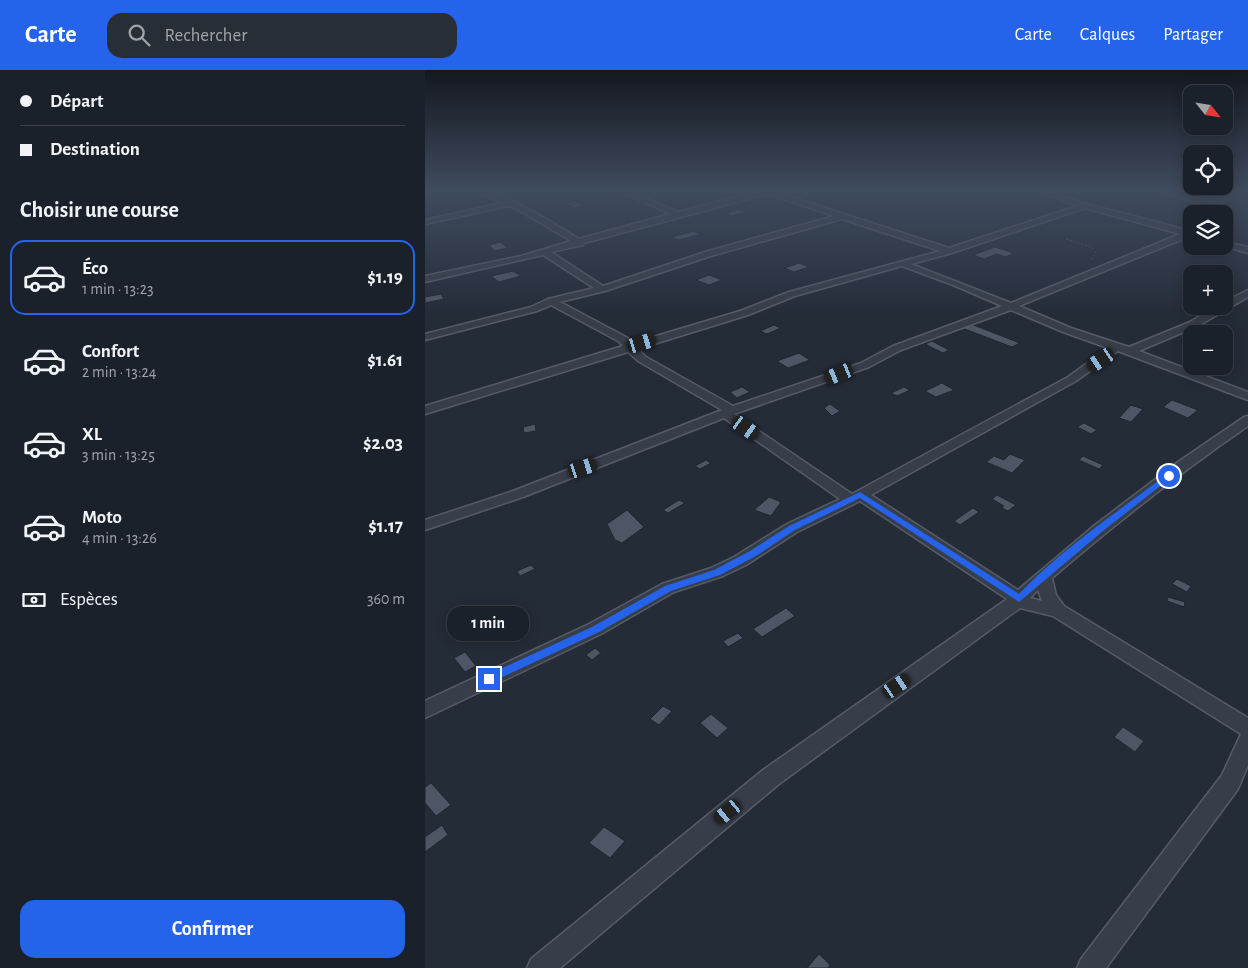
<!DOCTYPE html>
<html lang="fr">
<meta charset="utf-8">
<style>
:root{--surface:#1b212a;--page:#282e36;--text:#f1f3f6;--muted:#a0a3a8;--line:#393e47;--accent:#2563eb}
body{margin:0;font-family:"Alegreya Sans",sans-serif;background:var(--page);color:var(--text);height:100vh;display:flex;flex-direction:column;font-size:19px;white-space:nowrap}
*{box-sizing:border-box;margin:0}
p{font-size:16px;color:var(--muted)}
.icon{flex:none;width:28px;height:28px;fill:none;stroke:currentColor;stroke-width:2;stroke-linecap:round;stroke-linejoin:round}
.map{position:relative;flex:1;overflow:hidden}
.panel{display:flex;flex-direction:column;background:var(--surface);width:425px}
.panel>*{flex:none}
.banner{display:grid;align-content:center;height:110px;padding:0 20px;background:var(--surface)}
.needle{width:32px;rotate:120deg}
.controls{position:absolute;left:758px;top:15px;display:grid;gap:10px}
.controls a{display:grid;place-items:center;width:50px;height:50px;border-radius:10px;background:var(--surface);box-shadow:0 2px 12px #0003,0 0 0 1px var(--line);font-size:25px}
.end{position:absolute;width:22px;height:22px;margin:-11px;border:6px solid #2563eb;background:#fff;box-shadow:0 0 0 2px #fff}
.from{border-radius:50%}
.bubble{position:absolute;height:35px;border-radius:15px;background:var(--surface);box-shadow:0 2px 12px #0003,0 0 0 1px var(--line);font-size:16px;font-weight:700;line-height:35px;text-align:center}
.car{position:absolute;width:15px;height:30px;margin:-15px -8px;border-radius:6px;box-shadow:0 0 4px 1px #0007;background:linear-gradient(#222 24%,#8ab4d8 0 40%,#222 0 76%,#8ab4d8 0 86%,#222 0)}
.banner b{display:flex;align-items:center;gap:18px;height:48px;font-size:19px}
.banner b+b{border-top:1px solid var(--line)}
.banner i{width:12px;height:12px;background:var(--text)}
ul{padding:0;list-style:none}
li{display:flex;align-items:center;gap:15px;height:75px;margin:0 10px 8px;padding:0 10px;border:2px solid transparent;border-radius:15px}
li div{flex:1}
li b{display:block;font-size:19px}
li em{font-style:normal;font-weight:700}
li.active{border-color:var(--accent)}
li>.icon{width:45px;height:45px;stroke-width:1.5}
h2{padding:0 20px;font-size:22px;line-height:60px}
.pay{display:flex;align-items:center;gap:12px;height:55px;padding:0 20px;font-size:19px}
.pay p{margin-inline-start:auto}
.primary-button{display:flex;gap:10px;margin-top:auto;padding:10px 20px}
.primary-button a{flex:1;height:58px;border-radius:15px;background:var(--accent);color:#fff;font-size:20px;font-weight:700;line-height:58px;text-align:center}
header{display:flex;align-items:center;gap:30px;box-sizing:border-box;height:70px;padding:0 25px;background:var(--accent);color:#fff}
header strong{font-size:24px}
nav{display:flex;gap:28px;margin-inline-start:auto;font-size:18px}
.search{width:350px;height:45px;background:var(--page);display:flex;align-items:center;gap:12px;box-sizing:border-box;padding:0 18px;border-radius:15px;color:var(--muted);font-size:19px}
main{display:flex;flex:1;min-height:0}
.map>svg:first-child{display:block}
.building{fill:#4d5664;stroke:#1f2530}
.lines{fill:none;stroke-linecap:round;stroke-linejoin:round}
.minor-casing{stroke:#565c67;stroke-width:3}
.path{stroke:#48575b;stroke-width:1;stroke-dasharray:2 2;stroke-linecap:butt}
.minor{fill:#383e49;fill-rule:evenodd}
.route{fill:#2563eb}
</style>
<header>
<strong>Carte</strong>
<div class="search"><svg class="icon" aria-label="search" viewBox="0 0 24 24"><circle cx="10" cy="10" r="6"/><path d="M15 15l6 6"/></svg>Rechercher</div>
<nav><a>Carte</a><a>Calques</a><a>Partager</a></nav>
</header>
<main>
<section class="panel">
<div class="banner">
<b><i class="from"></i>Départ</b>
<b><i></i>Destination</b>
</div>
<h2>Choisir une course</h2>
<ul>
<li class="active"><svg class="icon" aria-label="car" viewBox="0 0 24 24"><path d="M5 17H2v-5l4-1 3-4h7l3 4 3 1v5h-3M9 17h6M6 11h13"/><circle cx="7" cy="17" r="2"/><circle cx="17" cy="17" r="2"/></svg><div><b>Éco</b><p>1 min · 13:23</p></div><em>$1.19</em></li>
<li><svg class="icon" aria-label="car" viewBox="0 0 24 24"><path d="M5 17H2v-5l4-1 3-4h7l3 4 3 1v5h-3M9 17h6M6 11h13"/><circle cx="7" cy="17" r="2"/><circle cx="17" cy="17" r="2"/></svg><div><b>Confort</b><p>2 min · 13:24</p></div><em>$1.61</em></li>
<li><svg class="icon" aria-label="car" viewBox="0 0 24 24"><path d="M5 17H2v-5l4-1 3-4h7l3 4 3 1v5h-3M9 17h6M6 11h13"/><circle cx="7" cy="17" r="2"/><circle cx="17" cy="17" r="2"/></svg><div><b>XL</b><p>3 min · 13:25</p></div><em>$2.03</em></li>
<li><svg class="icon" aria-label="car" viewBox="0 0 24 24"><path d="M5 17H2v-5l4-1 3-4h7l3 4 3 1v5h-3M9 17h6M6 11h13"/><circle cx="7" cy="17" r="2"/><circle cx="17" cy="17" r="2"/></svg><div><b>Moto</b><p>4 min · 13:26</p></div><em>$1.17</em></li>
</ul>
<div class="pay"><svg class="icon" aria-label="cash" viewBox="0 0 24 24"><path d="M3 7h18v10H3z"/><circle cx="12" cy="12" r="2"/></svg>Espèces<p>360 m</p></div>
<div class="primary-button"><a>Confirmer</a></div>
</section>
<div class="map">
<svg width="823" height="898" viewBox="0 0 823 898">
<rect width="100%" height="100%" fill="#242c38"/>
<path class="building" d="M150,131L160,135L150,138L140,133Z
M315,139L323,142L306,146L299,143Z
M269,161L276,164L254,170L247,167Z
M76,172L82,178L70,181L64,175Z
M570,177L589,183L581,187L572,184L559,189L548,185Z
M374,193L384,197L369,202L359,198Z
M88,201L96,206L74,212L66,206Z
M284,205L297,210L284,215L271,210Z
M16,224L19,229L0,233V227Z
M546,254L595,273L587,277L537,258Z
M349,255L356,258L342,264L335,261Z
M507,271L524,280L518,283L500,274Z
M374,283L385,290L363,298L352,291Z
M517,313L529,320L511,327L500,321Z
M317,317L325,322L312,328L305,322Z
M479,317L485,320L472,326L466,323Z
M747,330L773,340L763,348L738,337Z
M405,334L415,341L407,346L399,338Z
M706,335L718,339L706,352L694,348Z
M659,353L672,360L666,364L652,357Z
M110,354L111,361L99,363L98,357Z
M585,384L600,390L587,403L561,392L569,386L579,390Z
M658,386L678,395L674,399L654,390Z
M281,390L286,393L275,399L270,396Z
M572,425L591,435L583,441L577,438L579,436L567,429Z
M344,427L356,432L346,446L329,440Z
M254,430L260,433L243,443L238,440Z
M548,438L554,442L535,455L529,451Z
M202,440L219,457L197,473L190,470L182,454Z
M106,495L110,499L95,506L92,501Z
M752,509L766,516L762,522L747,514Z
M743,527L760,532L759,537L742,531Z
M52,538L58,543L37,557L31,553Z
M361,538L370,546L337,567L328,559Z
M313,563L318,568L303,577L298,571Z
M170,578L176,583L167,590L161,585Z
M40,582L51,596L40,602L29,588Z
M238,636L247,641L234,655L225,649Z
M286,644L303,658L292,668L275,653Z
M698,657L719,671L710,682L689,667Z
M6,713L26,735L11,746L0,733V717Z
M17,755L23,765L0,782V767Z
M179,757L200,771L185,788L164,773Z
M394,884L405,895L403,898H382Z"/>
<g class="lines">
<g class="minor-casing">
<path id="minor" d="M49,120C80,120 127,153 154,169L245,144L192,120H202L253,142L337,120H355L351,122L524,178L652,136L609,120C627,120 644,129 661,134C696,143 732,151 766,162V167H763L594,236L646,258L704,277L765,252L791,236H799V232L823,220V227L773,256L714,281L823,322V330L693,281L651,311L446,425L593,520L670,455L753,392L819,347L823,346V356C755,403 690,454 627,508L631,525L639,536L823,648V695L813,719L681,898H652L656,889L797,705L816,664L628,546L595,538L354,714L135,898H102L106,889L338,700L582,529L435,431L372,462L321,495L298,506L249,522L176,564L0,648V631L164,554L237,514L286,498L309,487L362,454L415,429L299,348L98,427L0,460V450L88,421L297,340L213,291L203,282L0,344V336L198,276L193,271L126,235L112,241L0,270V264L106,237L123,229L169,218L118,185L0,212V206L96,186L146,171L97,142L84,136L0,154V150L77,133ZM343,124L409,146L280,182L178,216L126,182L158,175L159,173ZM660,138L755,164L586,233L486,194L527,183ZM417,149L515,181L364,222L315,241L208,273L201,267L135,232L180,221L286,186ZM477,196L528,215L577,236L468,276L436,293L308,336L221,287L213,279L323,245L370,226ZM586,240L638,262L683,278L643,307L427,424L309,344L444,297L476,280ZM613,520L617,531L605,528Z
M727,120H739L787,132L805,120H813L791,137L784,144L778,142L783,136Z
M799,172L823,177V183L798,176Z"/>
</g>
<path class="path" d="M641,169L666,177L671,183L666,191"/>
<use href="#minor" class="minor"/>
</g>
<linearGradient id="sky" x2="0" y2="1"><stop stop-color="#14181f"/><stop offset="0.49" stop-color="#3f4b5e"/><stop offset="1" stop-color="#3f4b5e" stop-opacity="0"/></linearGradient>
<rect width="823" height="246" fill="url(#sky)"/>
<path class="route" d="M741,405L748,406L678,461L594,532L435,428L370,460L331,486L295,505L246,521L174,562L67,612H60L59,609L60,606L167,557L240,516L289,500L325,481L364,456L435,422L594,524C637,479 691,443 741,405Z"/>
</svg>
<div class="controls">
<a><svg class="needle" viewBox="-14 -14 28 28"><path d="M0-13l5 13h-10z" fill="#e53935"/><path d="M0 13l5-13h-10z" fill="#a0a3a8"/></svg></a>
<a><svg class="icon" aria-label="locate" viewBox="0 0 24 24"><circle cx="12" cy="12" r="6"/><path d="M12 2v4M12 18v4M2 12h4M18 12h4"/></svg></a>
<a><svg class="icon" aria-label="layers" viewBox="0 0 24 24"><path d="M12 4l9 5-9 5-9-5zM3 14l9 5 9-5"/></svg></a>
<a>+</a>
<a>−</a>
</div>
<i class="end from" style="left:744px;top:406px"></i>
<i class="end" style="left:64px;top:609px"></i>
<div class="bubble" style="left:22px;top:536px;width:82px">1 min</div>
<i class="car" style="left:217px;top:273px;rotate:73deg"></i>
<i class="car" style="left:676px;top:290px;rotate:236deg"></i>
<i class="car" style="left:414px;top:304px;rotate:248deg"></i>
<i class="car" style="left:321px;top:358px;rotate:125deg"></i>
<i class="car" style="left:158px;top:398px;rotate:72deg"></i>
<i class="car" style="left:472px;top:616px;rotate:56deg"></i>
<i class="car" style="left:303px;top:742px;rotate:231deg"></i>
</div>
</main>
